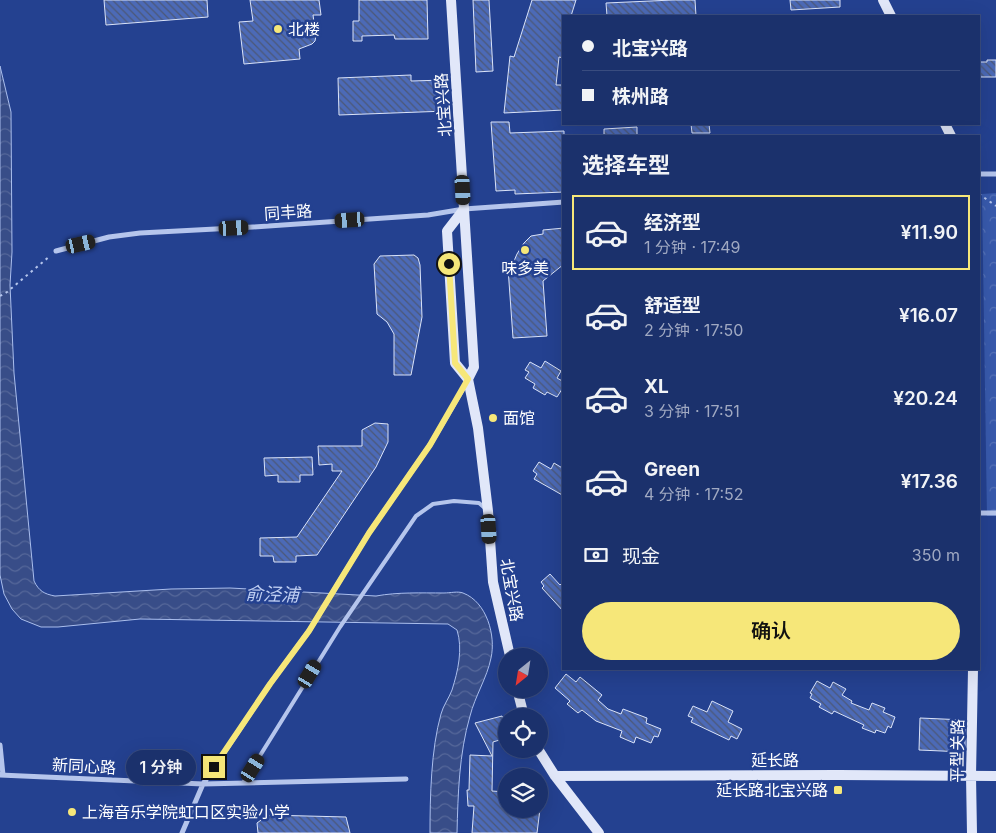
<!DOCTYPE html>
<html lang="zh">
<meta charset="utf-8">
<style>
:root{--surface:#1b316c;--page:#283d74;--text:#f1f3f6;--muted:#a0a9c2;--line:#394c7f;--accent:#f6e779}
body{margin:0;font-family:Inter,"Noto Sans SC",sans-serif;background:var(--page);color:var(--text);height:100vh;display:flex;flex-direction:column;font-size:19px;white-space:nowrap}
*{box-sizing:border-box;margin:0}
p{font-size:16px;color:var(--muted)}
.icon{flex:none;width:28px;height:28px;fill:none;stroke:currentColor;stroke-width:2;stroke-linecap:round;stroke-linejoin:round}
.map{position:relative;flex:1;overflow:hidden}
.drawer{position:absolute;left:562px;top:135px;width:418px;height:535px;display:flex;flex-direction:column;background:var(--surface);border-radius:0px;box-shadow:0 5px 20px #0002,0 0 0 1px var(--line)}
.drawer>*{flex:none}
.top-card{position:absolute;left:562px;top:15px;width:418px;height:110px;border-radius:0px;box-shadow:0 5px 20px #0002,0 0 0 1px var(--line);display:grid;align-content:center;height:110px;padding:0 20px;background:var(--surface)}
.needle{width:32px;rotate:210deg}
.controls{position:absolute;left:498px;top:648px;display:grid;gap:10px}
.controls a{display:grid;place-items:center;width:50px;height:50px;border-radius:50%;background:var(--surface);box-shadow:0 5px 20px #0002,0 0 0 1px var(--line);font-size:25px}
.end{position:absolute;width:22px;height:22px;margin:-11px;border:6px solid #f6e779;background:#111;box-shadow:0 0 0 2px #111}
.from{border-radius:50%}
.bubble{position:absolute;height:35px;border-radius:18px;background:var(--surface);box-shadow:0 5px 20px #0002,0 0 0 1px var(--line);font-size:16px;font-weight:600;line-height:35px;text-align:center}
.car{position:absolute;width:15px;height:30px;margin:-15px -8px;border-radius:6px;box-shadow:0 0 4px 1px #0007;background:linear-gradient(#222 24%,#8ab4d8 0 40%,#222 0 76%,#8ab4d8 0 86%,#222 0)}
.top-card b{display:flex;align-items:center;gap:18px;height:48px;font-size:19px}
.top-card b+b{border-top:1px solid var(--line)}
.top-card i{width:12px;height:12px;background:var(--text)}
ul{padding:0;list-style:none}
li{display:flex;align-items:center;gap:15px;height:75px;margin:0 10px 8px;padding:0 10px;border:2px solid transparent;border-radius:0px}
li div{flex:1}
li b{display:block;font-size:19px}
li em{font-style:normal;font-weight:600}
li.active{border-color:var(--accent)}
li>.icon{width:45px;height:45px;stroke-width:1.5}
h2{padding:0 20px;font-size:22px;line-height:60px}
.pay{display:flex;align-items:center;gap:12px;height:55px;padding:0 20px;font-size:19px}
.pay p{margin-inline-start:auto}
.button{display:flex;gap:10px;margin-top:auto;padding:10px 20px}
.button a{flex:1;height:58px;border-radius:30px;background:var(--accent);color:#111;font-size:20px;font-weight:600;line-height:58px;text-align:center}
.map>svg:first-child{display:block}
.park{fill:url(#park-crowns)}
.water{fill:url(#water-waves);stroke:#aabeed}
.building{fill:url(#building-back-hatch);stroke:#dae3f9}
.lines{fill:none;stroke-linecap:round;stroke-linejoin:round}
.path{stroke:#b5c5ec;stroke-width:2;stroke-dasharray:2.5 4;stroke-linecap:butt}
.lane{stroke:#b5c5ec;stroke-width:4}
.street{stroke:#b5c5ec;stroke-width:5}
.secondary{stroke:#e1e7f9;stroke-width:10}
.route{stroke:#f6e779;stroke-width:6}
.poi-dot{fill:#f6e779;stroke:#244190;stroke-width:2}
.labels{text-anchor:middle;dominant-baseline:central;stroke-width:5;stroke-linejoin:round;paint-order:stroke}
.poi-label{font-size:16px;fill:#fff;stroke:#244190;text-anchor:start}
.street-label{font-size:16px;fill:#fff;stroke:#244190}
.water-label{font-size:18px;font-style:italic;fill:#c1d0f3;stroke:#244190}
</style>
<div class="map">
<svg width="996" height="833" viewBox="0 0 996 833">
<defs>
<pattern id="park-crowns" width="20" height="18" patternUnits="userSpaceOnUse" patternTransform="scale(1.25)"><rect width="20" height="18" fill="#385aad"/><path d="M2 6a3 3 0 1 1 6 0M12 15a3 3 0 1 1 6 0" fill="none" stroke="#5673b9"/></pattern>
<pattern id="water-waves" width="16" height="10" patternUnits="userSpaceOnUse" patternTransform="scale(1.25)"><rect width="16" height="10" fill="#384d88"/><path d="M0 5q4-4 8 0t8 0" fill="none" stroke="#56689a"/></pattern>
<pattern id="building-back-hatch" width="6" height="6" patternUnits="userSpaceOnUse" patternTransform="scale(1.25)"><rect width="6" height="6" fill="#4c6ab7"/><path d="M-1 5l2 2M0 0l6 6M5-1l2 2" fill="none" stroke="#4c5877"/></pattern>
</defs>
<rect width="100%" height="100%" fill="#244190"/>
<path class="park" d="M996,193V516H987L982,194Z"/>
<path class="water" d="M0,66L11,112L12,252L10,285L14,373L34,581C39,591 44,594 55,596L171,589L230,588L376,596C398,592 421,593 444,593C450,593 458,591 463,593C487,602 496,636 491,658C487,678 475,696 470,716C459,754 458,794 457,833H430C430,797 431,749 441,714C443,706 449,698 452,690C458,671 463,649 457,630L448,624L140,619L58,627H41L21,619L12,609L4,594L0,575Z"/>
<path class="building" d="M104,0H207L208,17L106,25Z
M250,0H319L321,15H313L316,36L315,41L312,44L299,49L300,59L244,64L239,22L253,21Z
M359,0H427L428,39H395L394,35L362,36V41H353V21H359Z
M473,0H489L493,71L476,72Z
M532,0H576L571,16H564V58L559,57L556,85H564V110L504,113L510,56L514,57Z
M673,0H695L696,16H607L606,3Z
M790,0H840V7L791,10Z
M987,60H996V77H979V62H987Z
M411,75V81L445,80L447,111L339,115L338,78Z
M491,122H509L510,133L564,131V192L515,194V190L496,191Z
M691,124H709L710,133H692Z
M637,127V136H604V129Z
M564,228V264L543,281L547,336L513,338L508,268H511L517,254L524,243L531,236L543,234V230Z
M414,255L418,258L420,265L422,317L411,375H394V334L387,322L377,314L374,264L380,256Z
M545,361L561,371L557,378L564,382V386L557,397L547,392L545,395L533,388L535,384L525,378L529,372L525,370L530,362L541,368Z
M375,423L388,424V442L376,467L317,555L296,556V562H274L273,556H260V538L297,537L342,471H332V464L319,465L318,446H362V430Z
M312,457L313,475H300V482H278V475L265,476L264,458Z
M539,462L551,469L554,463L564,469V496L534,479L537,474L533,471Z
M550,574L560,585L564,581V612L542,588L544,586L541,582Z
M566,674L576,682L580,677L602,695L598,700L608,709L621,714L623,709L647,718L646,723L661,729L658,737L654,736L651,743L636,737L634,743L620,737L622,731L596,721L582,710L578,713L567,704L570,701L555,688Z
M817,681L830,688L833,682L846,689L842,695L852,701L851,703L869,710L872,703L885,708L883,712L895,717L891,728L888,726L885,733L876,730L875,733L862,728L864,725L834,711L832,714L819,707L821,704L810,698L812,694L810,693Z
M712,701L733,711L728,722L742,729L737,739L731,736L729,740L691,722L693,718L688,716L693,706L707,712Z
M502,716L506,726V738L493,742L492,791L506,792V809H540L537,833H472L474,806H468L467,790H469L470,755L492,756L475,723Z
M920,718L965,720V752L919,750Z
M268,815L346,817L350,833H258L257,823Z"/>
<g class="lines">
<path class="path" d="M979,194L996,206
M0,296L7,292L50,256"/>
<path class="lane" d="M243,783L340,627L416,516L433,504L454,501L479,503L486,509"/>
<path class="street" d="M979,174H996
M56,251L109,237L140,233L253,227L428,215L464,209L564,202
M979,513H996
M0,745L3,775
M0,775L203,784L406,779
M182,833L203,784L270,684L309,631L369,533L430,445L467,382"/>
<path class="secondary" d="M451,0L464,209L447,231L455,363L468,379L478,428L488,511L493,582L510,656
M883,0L891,16
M945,124L951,136
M464,209L474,367L468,379
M517,689L524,716
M538,749L555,776L599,833
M555,776L838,775L996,776
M972,833L971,776L973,669"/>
</g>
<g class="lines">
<path class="route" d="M214,767L270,684L309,631L369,533L430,445L468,379L455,363L449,264"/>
</g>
<g class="poi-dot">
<circle cx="278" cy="29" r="5"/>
<circle cx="525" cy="250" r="5"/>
<circle cx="493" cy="418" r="5"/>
<rect x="833" y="785" width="10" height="10" rx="2.5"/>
<circle cx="72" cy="812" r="5"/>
</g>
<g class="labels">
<g class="poi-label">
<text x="288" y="29">北楼</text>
<text x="525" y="268" text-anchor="middle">味多美</text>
<text x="503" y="418">面馆</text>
<text x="828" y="790" text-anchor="end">延长路北宝兴路</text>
<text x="82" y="812">上海音乐学院虹口区实验小学</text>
</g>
<g class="street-label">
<text transform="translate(443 105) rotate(-94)">北宝兴路</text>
<text transform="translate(288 212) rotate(-4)">同丰路</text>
<text transform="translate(512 590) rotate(80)">北宝兴路</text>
<text transform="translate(957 751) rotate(-89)">平型关路</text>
<text x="775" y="760">延长路</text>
<text transform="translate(84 766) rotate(3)">新同心路</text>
</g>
<g class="water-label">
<text transform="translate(272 594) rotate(2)">俞泾浦</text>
</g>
</g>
</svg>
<div class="controls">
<a><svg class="needle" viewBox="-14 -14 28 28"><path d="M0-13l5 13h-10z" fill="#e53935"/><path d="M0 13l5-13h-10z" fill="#a0a9c2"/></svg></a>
<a><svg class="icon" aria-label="locate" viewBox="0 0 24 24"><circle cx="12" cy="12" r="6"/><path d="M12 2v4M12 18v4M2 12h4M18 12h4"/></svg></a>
<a><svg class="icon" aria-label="layers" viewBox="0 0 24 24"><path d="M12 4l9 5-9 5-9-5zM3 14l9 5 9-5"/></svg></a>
</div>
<i class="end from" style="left:449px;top:264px"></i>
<i class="end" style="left:214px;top:767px"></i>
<div class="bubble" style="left:126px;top:750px;width:70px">1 分钟</div>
<i class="car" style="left:463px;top:190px;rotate:177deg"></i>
<i class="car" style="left:350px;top:220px;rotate:266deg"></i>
<i class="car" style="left:234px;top:228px;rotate:87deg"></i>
<i class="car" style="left:81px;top:244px;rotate:77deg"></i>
<i class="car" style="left:489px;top:529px;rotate:176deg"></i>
<i class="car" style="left:310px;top:674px;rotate:31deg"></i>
<i class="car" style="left:253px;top:768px;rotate:32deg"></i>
<div class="top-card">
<b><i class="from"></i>北宝兴路</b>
<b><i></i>株州路</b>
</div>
<section class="drawer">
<h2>选择车型</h2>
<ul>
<li class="active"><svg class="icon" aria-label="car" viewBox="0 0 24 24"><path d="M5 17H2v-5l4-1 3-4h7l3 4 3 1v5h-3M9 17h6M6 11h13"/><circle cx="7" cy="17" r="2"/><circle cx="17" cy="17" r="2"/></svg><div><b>经济型</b><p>1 分钟 · 17:49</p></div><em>¥11.90</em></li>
<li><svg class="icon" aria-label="car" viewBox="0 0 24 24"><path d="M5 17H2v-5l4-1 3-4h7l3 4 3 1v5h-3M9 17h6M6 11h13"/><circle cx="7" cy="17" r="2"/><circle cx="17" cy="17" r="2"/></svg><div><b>舒适型</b><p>2 分钟 · 17:50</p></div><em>¥16.07</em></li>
<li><svg class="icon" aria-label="car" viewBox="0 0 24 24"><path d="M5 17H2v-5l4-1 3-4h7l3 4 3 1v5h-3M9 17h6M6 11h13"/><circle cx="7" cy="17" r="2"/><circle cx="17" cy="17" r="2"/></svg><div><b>XL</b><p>3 分钟 · 17:51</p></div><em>¥20.24</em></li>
<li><svg class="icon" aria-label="car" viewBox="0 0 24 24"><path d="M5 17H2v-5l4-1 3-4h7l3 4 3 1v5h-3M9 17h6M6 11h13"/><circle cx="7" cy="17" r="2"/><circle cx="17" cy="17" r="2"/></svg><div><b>Green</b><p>4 分钟 · 17:52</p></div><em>¥17.36</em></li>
</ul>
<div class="pay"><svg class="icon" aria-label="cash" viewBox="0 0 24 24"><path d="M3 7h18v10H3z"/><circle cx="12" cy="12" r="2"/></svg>现金<p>350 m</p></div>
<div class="button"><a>确认</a></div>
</section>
</div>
